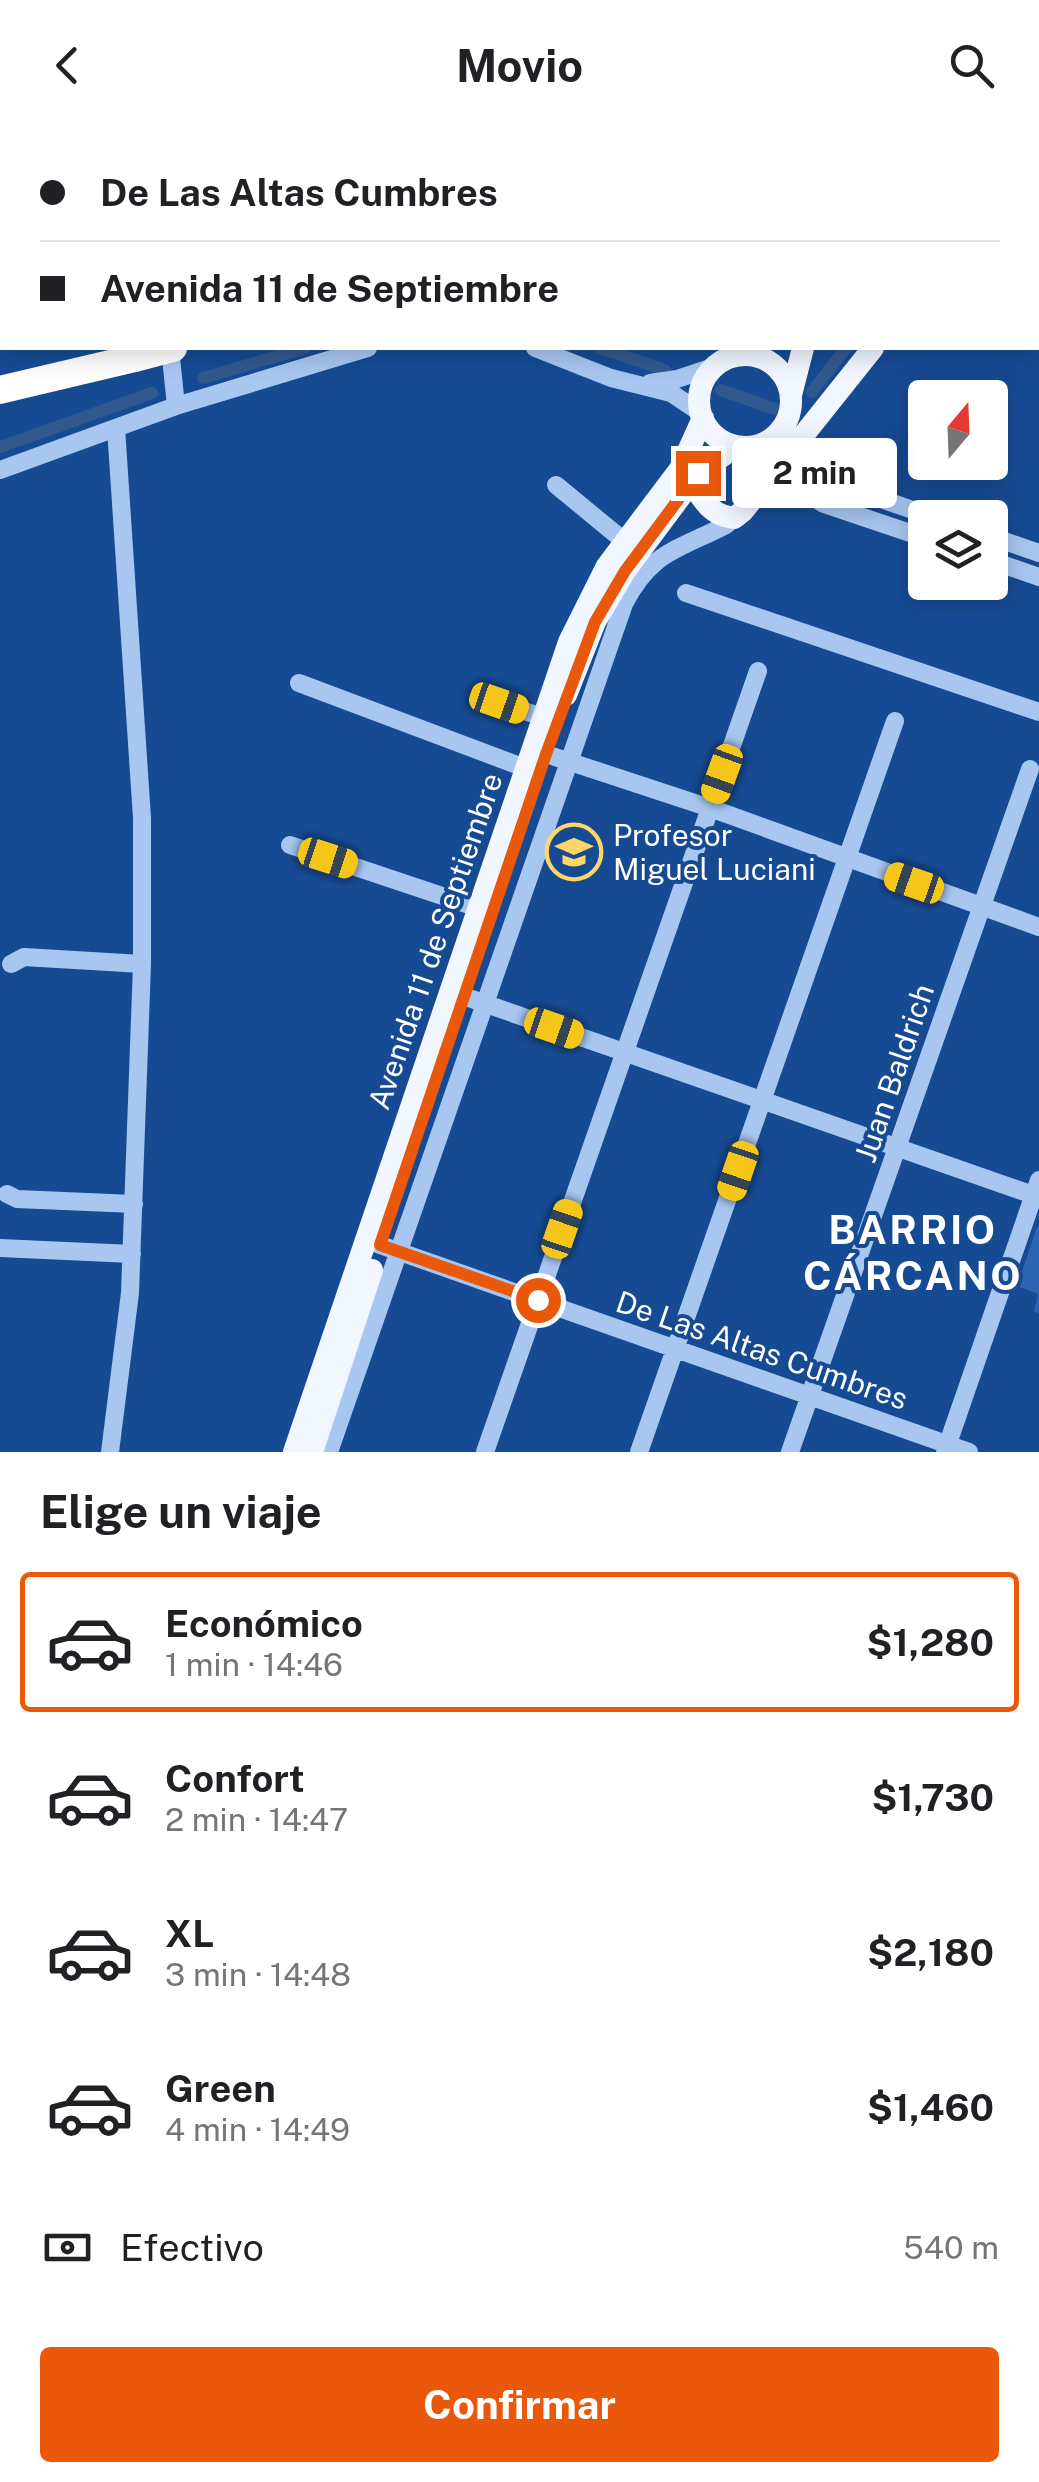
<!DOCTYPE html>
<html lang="es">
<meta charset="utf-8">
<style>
:root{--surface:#fff;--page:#f2f2f2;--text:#202124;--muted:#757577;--line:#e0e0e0;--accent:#ea580c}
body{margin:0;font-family:"Public Sans",sans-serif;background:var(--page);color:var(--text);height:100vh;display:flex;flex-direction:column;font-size:38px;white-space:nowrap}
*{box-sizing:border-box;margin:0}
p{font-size:32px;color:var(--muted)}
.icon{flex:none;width:55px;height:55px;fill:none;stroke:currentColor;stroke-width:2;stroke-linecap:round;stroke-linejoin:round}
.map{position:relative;height:1322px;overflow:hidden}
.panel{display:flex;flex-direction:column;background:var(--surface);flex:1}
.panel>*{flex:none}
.top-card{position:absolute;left:0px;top:0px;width:1040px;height:220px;box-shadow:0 5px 25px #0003;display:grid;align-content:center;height:220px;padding:0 40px;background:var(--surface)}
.needle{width:65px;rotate:19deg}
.fabs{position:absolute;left:908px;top:250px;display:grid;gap:20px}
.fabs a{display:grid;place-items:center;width:100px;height:100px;border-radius:10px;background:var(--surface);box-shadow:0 5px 25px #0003;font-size:50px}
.end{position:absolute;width:45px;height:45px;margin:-22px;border:12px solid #ea580c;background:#fff;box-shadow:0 0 0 5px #fff}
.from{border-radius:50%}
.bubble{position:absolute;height:70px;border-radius:10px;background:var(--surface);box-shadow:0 5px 25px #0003;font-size:32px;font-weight:700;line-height:70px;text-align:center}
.car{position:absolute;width:30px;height:60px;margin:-30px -15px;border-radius:12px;box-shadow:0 0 8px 2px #0007;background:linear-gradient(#f5c518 24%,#345 0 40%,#f5c518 0 76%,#345 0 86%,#f5c518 0)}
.top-card b{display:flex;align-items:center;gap:35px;height:95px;font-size:38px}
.top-card b+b{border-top:2px solid var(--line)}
.top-card i{width:25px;height:25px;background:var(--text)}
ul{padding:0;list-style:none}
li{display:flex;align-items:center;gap:30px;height:140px;margin:0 20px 15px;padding:0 20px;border:5px solid transparent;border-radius:10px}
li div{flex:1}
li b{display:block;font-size:38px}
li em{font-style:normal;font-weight:700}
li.active{border-color:var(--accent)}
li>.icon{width:90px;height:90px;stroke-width:1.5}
h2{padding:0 40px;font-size:45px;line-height:120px}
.pay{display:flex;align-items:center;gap:25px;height:110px;padding:0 40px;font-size:38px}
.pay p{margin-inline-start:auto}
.action{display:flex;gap:20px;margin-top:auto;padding:20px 40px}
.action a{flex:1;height:115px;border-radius:10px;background:var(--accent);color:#fff;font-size:40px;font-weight:700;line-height:115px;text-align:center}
header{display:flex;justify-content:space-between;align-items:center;height:130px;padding:0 40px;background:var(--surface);font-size:45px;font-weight:700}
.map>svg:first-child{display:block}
.green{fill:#2a64b3}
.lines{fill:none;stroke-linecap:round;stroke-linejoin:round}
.canal{stroke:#32598f;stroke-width:12}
.minor{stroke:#a7c7f1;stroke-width:18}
.major{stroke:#f1f6ff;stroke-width:22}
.highway{stroke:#fff;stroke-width:28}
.highway-bridge{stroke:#fff;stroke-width:28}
.route{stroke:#ea580c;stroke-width:12}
.labels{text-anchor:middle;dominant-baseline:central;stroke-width:8;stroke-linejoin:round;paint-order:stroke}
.poi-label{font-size:30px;fill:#fff;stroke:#164b94;text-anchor:start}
.street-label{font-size:30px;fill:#fff;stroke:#164b94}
.district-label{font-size:40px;font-weight:bold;letter-spacing:2.5px;fill:#fff;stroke:#164b94}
</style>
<header><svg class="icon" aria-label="back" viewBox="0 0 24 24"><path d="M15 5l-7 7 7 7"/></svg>Movio<svg class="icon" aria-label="search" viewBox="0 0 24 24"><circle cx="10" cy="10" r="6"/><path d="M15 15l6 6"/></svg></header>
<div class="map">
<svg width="1039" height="1322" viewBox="0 0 1039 1322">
<rect width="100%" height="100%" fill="#164b94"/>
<path class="green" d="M1037,1097L1039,1098V1183L1034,1181L1038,1164L1017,1156Z"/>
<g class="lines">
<path class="canal" d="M1038,118H1039
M600,218L665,240
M203,248L305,218
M721,260L774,279
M812,262L846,218
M0,317L152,263"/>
<path class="minor" d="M104,2V0
M262,2L266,0
M0,12L2,13
M0,127L2,126
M170,218L176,276
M535,218L611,248L671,263L701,283
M650,253L677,249L716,236
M790,325L843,356L936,388
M0,340L176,276L368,218
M774,344L824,374L925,408
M556,355L624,411
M990,406L1039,423
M990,430L1039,447
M686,463L1039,582
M299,553L525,638
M499,573L543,587
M546,624L710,678L1039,797
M290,715L478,778
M11,834L24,827L142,834
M449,861L1039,1067
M7,1064L17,1069L134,1074
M366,1110L969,1322
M0,1118L132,1124
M110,1322L130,1163L142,834V688L116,298
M329,1322L624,474C651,421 678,420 726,395L734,388
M485,1322L758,541
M639,1322L895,591
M790,1322L1030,639
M945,1322L1039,1050"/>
<path class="major" d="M646,0L647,2
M1038,15L1039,13
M1038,75H1039
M1038,132L1039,133
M699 271a46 46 0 1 1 92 0a46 46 0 1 1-92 0Z
M791,265L803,218
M691,352C704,371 710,385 734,388L743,381L873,218
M566,565L595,492L625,441L698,343L737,316
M294,1322L569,512L607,436L680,339L703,288
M312,1322L372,1140"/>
<path class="highway" d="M396,2L400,0
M553,2L560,0
M693,2L700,0
M0,192L2,191
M0,260L135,228"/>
<path class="highway-bridge" d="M135,228L173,218"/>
</g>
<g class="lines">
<path class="route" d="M538,1170L380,1115L546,624L595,492L625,441L698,343"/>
</g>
<defs>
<g id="school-ring" transform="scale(2.875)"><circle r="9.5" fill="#164b94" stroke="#ffd667" stroke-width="1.5"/><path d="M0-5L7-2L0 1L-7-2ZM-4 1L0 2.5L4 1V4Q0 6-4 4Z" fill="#ffd667"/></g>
</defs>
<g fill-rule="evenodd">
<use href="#school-ring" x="574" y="722"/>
</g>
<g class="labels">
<g class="poi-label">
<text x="613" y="705">Profesor<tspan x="613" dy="34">Miguel Luciani</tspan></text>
</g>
<g class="street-label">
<text transform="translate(435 811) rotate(-71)">Avenida 11 de Septiembre</text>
<text transform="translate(894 943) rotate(-71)">Juan Baldrich</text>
<text transform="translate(762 1220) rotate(19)">De Las Altas Cumbres</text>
</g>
<g class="district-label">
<text x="913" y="1099">BARRIO<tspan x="913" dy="46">CÁRCANO</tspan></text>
</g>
</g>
</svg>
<div class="fabs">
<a><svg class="needle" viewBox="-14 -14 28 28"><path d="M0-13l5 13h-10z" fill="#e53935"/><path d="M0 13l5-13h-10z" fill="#757577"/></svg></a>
<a><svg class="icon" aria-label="layers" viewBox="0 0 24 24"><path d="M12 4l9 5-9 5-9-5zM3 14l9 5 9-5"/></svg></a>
</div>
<i class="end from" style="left:538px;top:1170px"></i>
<i class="end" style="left:698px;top:343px"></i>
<div class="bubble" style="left:732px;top:308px;width:165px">2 min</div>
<i class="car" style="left:499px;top:573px;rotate:109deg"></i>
<i class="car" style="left:722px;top:644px;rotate:200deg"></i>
<i class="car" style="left:328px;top:728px;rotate:108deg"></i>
<i class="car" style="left:914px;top:753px;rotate:289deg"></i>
<i class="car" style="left:554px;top:898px;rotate:109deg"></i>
<i class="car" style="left:738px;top:1041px;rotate:199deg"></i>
<i class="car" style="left:562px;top:1099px;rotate:19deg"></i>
<div class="top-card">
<b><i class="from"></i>De Las Altas Cumbres</b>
<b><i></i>Avenida 11 de Septiembre</b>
</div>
</div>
<section class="panel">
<h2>Elige un viaje</h2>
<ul>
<li class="active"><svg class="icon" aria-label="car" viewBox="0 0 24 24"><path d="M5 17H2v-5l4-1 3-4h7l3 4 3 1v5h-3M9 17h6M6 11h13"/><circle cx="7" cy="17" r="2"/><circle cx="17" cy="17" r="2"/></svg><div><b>Económico</b><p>1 min · 14:46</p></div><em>$1,280</em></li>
<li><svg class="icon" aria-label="car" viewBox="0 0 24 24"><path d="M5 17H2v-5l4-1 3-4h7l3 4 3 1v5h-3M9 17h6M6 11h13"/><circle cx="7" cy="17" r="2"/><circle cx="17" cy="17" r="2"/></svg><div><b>Confort</b><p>2 min · 14:47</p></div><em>$1,730</em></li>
<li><svg class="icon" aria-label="car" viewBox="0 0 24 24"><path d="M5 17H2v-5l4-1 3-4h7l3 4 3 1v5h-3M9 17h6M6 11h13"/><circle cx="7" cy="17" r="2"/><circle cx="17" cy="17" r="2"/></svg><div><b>XL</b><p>3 min · 14:48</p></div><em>$2,180</em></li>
<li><svg class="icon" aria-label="car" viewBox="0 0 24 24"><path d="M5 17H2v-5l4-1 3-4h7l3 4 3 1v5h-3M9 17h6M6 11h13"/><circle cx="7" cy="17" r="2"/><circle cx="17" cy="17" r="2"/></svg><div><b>Green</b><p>4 min · 14:49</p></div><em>$1,460</em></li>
</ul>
<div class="pay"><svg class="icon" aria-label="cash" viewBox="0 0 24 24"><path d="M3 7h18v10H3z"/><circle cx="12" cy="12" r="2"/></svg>Efectivo<p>540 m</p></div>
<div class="action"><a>Confirmar</a></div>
</section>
